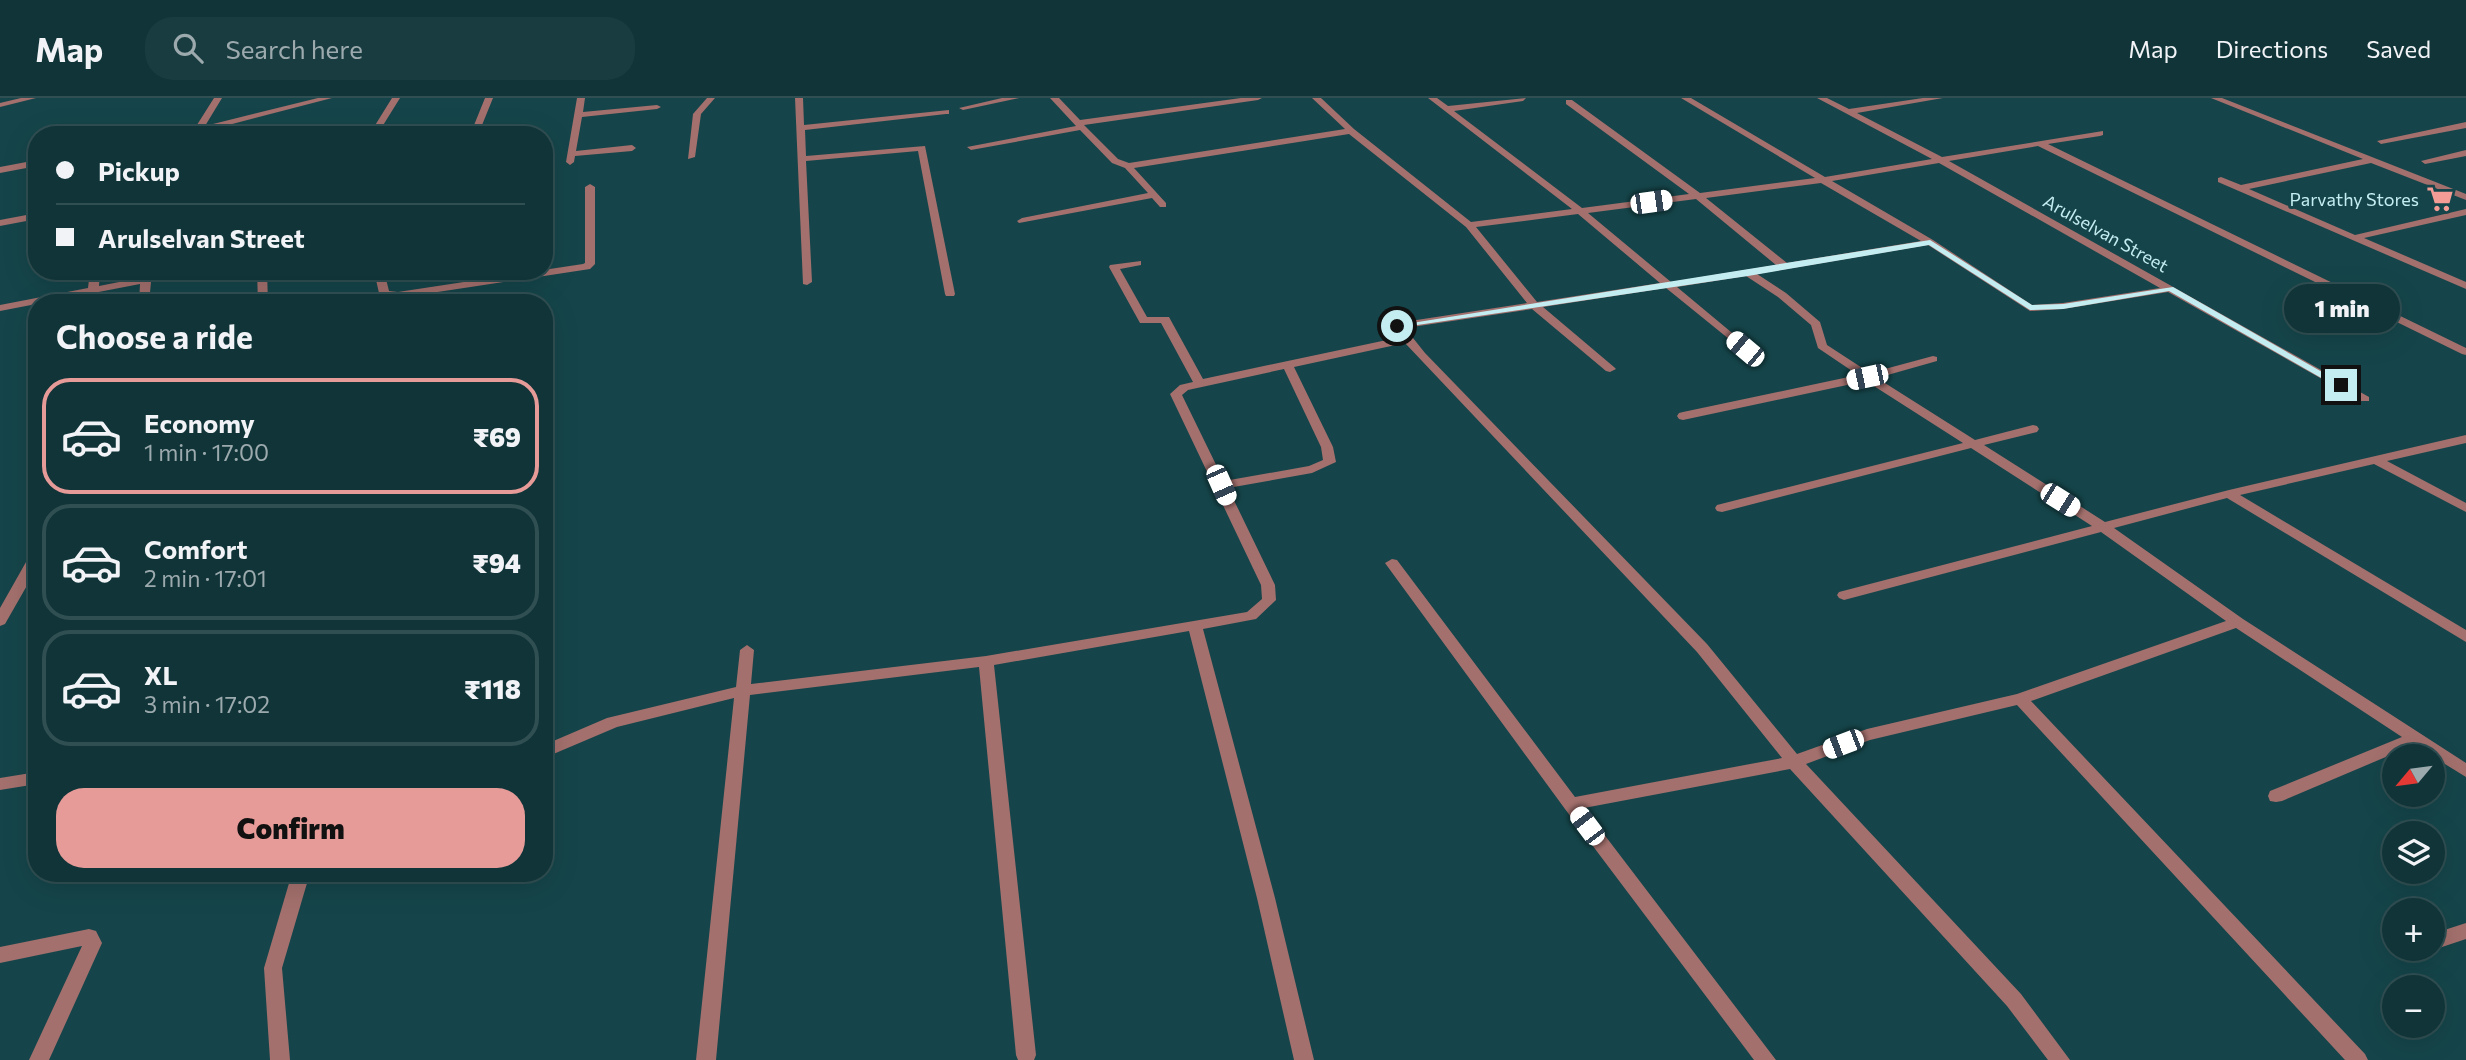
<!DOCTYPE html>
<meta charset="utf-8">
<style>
:root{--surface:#103438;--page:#193c40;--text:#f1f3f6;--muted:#9caaae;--line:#304f53;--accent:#e69b98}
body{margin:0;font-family:Commissioner,sans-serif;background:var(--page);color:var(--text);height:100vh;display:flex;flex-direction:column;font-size:26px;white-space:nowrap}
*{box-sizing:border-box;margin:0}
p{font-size:23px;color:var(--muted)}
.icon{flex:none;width:38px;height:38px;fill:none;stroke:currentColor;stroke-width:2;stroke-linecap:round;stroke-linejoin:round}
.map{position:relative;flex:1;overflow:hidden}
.panel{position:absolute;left:28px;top:196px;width:525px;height:588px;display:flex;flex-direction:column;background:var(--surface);border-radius:28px;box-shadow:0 7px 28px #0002,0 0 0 2px var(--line)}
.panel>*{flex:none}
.hud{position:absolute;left:28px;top:28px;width:525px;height:154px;border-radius:28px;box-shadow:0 7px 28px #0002,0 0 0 2px var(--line);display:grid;align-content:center;height:154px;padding:0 28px;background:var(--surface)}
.needle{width:46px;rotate:241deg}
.buttons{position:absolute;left:2382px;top:646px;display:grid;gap:14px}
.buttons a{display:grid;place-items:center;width:63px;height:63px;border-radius:50%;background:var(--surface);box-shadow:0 7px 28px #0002,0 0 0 2px var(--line);font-size:35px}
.end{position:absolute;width:32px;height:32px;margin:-16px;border:9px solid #c4edf1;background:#111;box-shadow:0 0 0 4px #111}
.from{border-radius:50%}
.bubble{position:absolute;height:49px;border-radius:24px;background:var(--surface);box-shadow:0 7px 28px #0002,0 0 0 2px var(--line);font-size:23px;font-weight:800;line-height:49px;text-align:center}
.car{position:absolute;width:21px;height:42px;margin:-21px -10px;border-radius:9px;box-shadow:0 0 5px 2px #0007;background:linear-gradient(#fff 24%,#345 0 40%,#fff 0 76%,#345 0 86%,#fff 0)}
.hud b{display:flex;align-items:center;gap:24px;height:66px;font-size:26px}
.hud b+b{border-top:2px solid var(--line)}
.hud i{width:18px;height:18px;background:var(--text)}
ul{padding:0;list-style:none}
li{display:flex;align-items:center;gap:21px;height:116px;margin:0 14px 10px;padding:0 14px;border:4px solid var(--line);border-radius:28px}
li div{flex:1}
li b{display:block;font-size:26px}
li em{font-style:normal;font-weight:800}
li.selected{border-color:var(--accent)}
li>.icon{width:63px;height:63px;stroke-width:1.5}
h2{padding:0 28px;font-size:32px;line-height:84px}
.button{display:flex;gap:14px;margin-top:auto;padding:14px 28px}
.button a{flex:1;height:80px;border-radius:28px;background:var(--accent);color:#111;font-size:28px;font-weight:800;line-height:80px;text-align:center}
header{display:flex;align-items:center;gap:42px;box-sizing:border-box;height:98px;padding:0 35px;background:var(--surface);border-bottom:2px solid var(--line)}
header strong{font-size:33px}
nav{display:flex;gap:38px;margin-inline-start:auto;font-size:24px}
.search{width:490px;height:63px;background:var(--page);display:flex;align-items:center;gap:18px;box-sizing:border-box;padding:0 24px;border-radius:28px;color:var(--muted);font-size:26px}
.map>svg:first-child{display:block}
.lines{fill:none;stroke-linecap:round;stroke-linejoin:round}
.minor{fill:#a3706d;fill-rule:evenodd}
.route{fill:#c4edf1}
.labels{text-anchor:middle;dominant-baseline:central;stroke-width:6;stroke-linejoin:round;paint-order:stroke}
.far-poi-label{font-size:18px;fill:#c4edf1;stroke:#15454a;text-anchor:end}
.far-street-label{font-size:18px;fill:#c4edf1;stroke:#15454a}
</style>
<header>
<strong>Map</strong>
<div class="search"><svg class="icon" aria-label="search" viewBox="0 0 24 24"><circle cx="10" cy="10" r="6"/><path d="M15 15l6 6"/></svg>Search here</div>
<nav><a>Map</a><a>Directions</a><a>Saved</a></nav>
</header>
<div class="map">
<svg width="2466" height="962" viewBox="0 0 2466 962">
<rect width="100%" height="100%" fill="#15454a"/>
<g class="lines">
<path class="minor" d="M21,0H36L0,9V5Z
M214,0H222L205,28L318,0H332L198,35L173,37L195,30Z
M392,0H400L377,37H369Z
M485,0H493L478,37H470Z
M577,0H585L583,14L657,7L661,9L657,11L582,19L576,53L632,47L636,50L632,53L575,58L574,64L570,67L566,64Z
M707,0H715L701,16L695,59L688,61L693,16Z
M795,0H803L804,27L949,12V16H946L805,32L806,58L925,48L955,196L954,198H946L945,196L918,53L806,63L812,184L807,187L803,186Z
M1002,0H1019L963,12L959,10Z
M1050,0H1059L1080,22L1241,0H1262L1258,2L1084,27L1118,61L1129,65L1345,31L1312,0H1321L1354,31L1471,124L1572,111L1428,0H1437L1448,8L1526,0L1523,3L1454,13L1582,110L1689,96L1566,6V2H1572L1700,95L1815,80L1681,0H1691L1825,79L1932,61L1817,0H1827L1849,11L1923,0H1943L1857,15L1942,59L2103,33V37L2100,38L2048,46L2466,250V257L2462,256L2038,48L1949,63L2369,299V303H2361L2168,194L2063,211L2030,213L1928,147L1757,176L1786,195L1820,224L1827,247L1870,275L1933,258L1937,259V263L1877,280L1975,342L2033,327L2037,328L2039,331L2037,334L1984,347L2105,424L2229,392L2466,337V345L2387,363L2466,405V414L2374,366L2240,397L2466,532V544L2227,400L2114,430L2243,521L2466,665V679L2414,647L2282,703L2276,704L2270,703L2268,698L2270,693L2402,639L2236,530L2031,603L2365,956L2368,962H2345L2017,607L1870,642L1806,666L2021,896L2070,962H2048L2007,908L1790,671L1584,710L1776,962H1754L1565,711L1385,465L1392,461L1397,462L1575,699L1782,660L1697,554L1405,245L1294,269L1333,349L1336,364L1312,375L1228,390L1275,487L1276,502L1256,521L1203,531L1275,800L1314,962H1294L1257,800L1189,533L994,567L1036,957L1034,962H1018L1016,957L979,569L750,597L716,962H696L734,600L617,629L544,660V647L607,620L736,589L740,552L747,547L754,552L751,586L986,558L1247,514L1262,501L1261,487L1170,296L1180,287L1193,284L1161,225H1140L1109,169L1110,167L1141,163V167L1120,171L1147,219H1169L1203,281L1401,239L1392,228L1397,225L1527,205L1466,129L1349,36L1134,70L1166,105V109H1160L1152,100L1019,125L1017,123L1022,120L1148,95L1125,70L1112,65L1080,32L971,52L967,49L1076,28ZM1939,65L2160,190L2063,205L2032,207L1933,142L1832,83ZM1821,85L1921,143L1787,165L1706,100ZM1696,101L1776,167L1671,184L1588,115ZM1578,116L1660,185L1537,204L1476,129ZM1746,178L1778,199L1811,227L1818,250L1858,277L1683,314L1679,315L1677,318L1679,321L1683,322L1866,283L1963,345L1717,407L1715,410L1717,413L1722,414L1971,350L2092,428L1839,494L1837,497L1839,500L1844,502L2101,434L2226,523L2017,596L1867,631L1797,656L1707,546L1425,255L1405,230L1532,211L1606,273L1610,274L1616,271L1614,269L1543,209L1666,190L1745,254L1751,251L1749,249L1677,189ZM1284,271L1321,349L1323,362L1309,368L1224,383L1182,297L1188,292Z
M2211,0H2222L2466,96V102L2371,65L2249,91L2355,137L2466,111V117L2364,140L2466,184V191L2218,84V80L2221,79L2241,87L2363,61Z
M2466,24V30L2381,46L2377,43Z
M2466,52V58L2425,66L2421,63Z
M37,62V68L0,75V69Z
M590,86L595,89V166L590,171L398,200L379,195L374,173H384L389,193L398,194L583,166L585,165V89Z
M37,115V121L0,128V122Z
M90,173H100L99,188L175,173H197L151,184L149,205H139L140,186L0,213V207L88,190Z
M257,173H267L268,205H258Z
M37,453V470L5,526L0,528V510L30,457Z
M37,674V686L0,692V680Z
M292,775H310L282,870L290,962H270L264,870Z
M2466,825V841L2433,852L2429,850H2432V836Z
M89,831L96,833L102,845L49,962H29L82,848L0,865V849Z"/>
</g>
<path class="route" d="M1930,142L2032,207L2063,206L2173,189L2345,287L2337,289L2169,193L2063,211L2030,212L1929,147L1748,178L1397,230L1393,228Z"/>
<defs>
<g id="supermarket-bare" transform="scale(2.1)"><path d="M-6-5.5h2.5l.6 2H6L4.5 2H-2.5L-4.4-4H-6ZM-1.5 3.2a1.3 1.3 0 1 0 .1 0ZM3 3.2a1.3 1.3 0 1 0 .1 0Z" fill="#f59c96" stroke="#15454a" stroke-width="2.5" paint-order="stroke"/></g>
</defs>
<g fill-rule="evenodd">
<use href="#supermarket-bare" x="2440" y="101"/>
</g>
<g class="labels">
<g class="far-poi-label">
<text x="2419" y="101">Parvathy Stores</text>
</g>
<g class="far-street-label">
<text transform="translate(2106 135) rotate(29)">Arulselvan Street</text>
</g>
</g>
</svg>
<div class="buttons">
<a><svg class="needle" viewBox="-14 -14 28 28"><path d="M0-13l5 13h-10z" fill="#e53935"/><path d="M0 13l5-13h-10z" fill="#9caaae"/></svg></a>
<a><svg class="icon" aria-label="layers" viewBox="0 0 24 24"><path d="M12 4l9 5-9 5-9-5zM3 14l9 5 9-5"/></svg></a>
<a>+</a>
<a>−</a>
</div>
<i class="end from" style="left:1397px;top:228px"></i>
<i class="end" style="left:2341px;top:287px"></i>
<div class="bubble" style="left:2284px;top:186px;width:116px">1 min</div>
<i class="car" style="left:1651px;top:104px;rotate:82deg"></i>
<i class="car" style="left:1745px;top:251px;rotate:310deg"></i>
<i class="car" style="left:1867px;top:279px;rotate:258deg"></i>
<i class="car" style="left:1221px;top:387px;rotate:156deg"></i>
<i class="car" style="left:2060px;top:402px;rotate:122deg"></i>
<i class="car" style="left:1843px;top:646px;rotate:249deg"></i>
<i class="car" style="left:1587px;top:728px;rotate:323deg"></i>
<div class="hud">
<b><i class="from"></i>Pickup</b>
<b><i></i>Arulselvan Street</b>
</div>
<section class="panel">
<h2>Choose a ride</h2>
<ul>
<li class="selected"><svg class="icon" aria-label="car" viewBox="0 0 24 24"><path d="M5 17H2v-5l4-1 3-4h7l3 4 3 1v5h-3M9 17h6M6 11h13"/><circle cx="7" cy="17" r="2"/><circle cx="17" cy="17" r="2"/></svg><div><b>Economy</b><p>1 min · 17:00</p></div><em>₹69</em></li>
<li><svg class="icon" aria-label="car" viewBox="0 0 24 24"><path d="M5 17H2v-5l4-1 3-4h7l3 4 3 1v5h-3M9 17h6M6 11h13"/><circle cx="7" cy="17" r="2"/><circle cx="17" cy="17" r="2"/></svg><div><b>Comfort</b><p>2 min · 17:01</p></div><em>₹94</em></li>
<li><svg class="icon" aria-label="car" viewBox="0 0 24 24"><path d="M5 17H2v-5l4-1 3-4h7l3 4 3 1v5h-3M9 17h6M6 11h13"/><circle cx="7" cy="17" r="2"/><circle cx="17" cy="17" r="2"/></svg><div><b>XL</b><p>3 min · 17:02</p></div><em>₹118</em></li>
</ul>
<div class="button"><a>Confirm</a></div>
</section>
</div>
